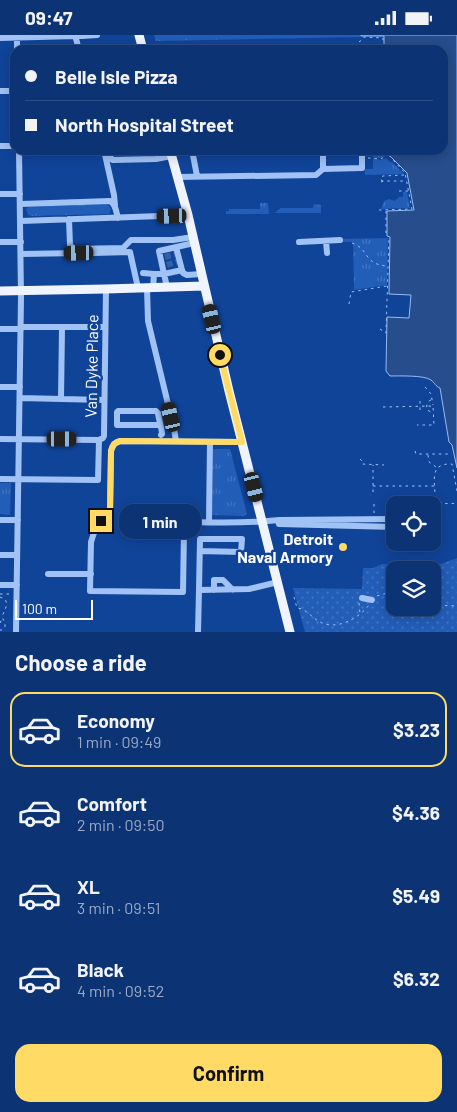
<!DOCTYPE html>
<meta charset="utf-8">
<style>
:root{--surface:#0c3373;--page:#1a3f7b;--text:#f1f3f6;--muted:#9aaac4;--line:#2c4e85;--accent:#ffdb65}
body{margin:0;font-family:Barlow,sans-serif;background:var(--page);color:var(--text);height:100vh;display:flex;flex-direction:column;font-size:19px;white-space:nowrap}
*{box-sizing:border-box;margin:0}
p{font-size:16px;color:var(--muted)}
.icon{flex:none;width:28px;height:28px;fill:none;stroke:currentColor;stroke-width:2;stroke-linecap:round;stroke-linejoin:round}
.map{position:relative;height:597px;overflow:hidden}
.details{display:flex;flex-direction:column;background:var(--surface);flex:1}
.details>*{flex:none}
.guide{position:absolute;left:10px;top:10px;width:438px;height:110px;border-radius:15px;box-shadow:0 2px 12px #0003,0 0 0 1px var(--line);display:grid;align-content:center;height:110px;padding:0 15px;background:var(--surface)}
.fabs{position:absolute;left:386px;top:461px;display:grid;gap:10px}
.fabs a{display:grid;place-items:center;width:55px;height:55px;border-radius:10px;background:var(--surface);box-shadow:0 2px 12px #0003,0 0 0 1px var(--line);font-size:25px}
.scale{position:absolute;left:15px;bottom:12px;width:78px;box-sizing:border-box;padding-left:5px;border:2px solid #fff;border-top:0;font-size:14px;line-height:18px;white-space:nowrap;color:#fff;-webkit-text-stroke:4px #104499;paint-order:stroke}
.end{position:absolute;width:22px;height:22px;margin:-11px;border:6px solid #ffdb65;background:#111;box-shadow:0 0 0 2px #111}
.from{border-radius:50%}
.bubble{position:absolute;height:35px;border-radius:15px;background:var(--surface);box-shadow:0 2px 12px #0003,0 0 0 1px var(--line);font-size:16px;font-weight:700;line-height:35px;text-align:center}
.car{position:absolute;width:15px;height:30px;margin:-15px -8px;border-radius:6px;box-shadow:0 0 4px 1px #0007;background:linear-gradient(#222 24%,#8ab4d8 0 40%,#222 0 76%,#8ab4d8 0 86%,#222 0)}
.guide b{display:flex;align-items:center;gap:18px;height:48px;font-size:19px}
.guide b+b{border-top:1px solid var(--line)}
.guide i{width:12px;height:12px;background:var(--text)}
ul{padding:0;list-style:none}
li{display:flex;align-items:center;gap:15px;height:75px;margin:0 10px 8px;padding:0 5px;border:2px solid transparent;border-radius:15px}
li div{flex:1}
li b{display:block;font-size:19px}
li em{font-style:normal;font-weight:700}
li.selected{border-color:var(--accent)}
li>.icon{width:45px;height:45px;stroke-width:1.5}
h2{padding:0 15px;font-size:22px;line-height:60px}
.action{display:flex;gap:10px;margin-top:auto;padding:10px 15px}
.action a{flex:1;height:58px;border-radius:15px;background:var(--accent);color:#111;font-size:20px;font-weight:700;line-height:58px;text-align:center}
.status{display:flex;justify-content:space-between;align-items:center;height:35px;padding:0 25px;background:var(--surface);direction:ltr}
.status svg{height:14px;fill:currentColor}
.map>svg:first-child{display:block}
.grass{fill:url(#grass-tufts)}
.park{fill:url(#park-dots);fill-rule:evenodd}
.water{fill:#274d8d;stroke:#93bcf8}
.lines{fill:none;stroke-linecap:round;stroke-linejoin:round}
.minor-tunnel{stroke:#3460a8;stroke-width:6;stroke-dasharray:6 3;stroke-linecap:butt}
.path{stroke:#a1c2f5;stroke-width:1;stroke-dasharray:2.5 4;stroke-linecap:butt}
.minor{stroke:#a1c2f5;stroke-width:6}
.major{stroke:#eff4ff;stroke-width:9}
.route{stroke:#ffdb65;stroke-width:6}
.poi-dot{fill:#ffdb65;stroke:#104499;stroke-width:2}
.labels{text-anchor:middle;dominant-baseline:central;stroke-width:5;stroke-linejoin:round;paint-order:stroke}
.street-label{font-size:16px;fill:#fff;stroke:#104499}
.poi-label{font-size:16px;font-weight:bold;fill:#fff;stroke:#104499;text-anchor:end}
</style>
<div class="status"><b>09:47</b><svg viewBox="0 0 49 12"><path d="M0 12V9h3v3zM5 12V6h3v6zM10 12V3h3v9zM15 12V0h3v12zM26 1h20v11H26zM47 4h2v5h-2z"/></svg></div>
<div class="map">
<svg width="457" height="597" viewBox="0 0 457 597">
<defs>
<pattern id="grass-tufts" width="24" height="20" patternUnits="userSpaceOnUse" patternTransform="scale(1.25)"><rect width="24" height="20" fill="#225db8"/><path d="M3 7l-1-3M5 7V3M7 7l1-3M15 17l-1-3M17 17v-4M19 17l1-3" fill="none" stroke="#4375c3"/></pattern>
<pattern id="park-dots" width="8" height="8" patternUnits="userSpaceOnUse" patternTransform="scale(1.25)"><rect width="8" height="8" fill="#225db8"/><path d="M2 2h.1M6 6h.1" fill="none" stroke="#4375c3" stroke-width="1.8" stroke-linecap="round"/></pattern>
</defs>
<rect width="100%" height="100%" fill="#104499"/>
<path class="grass" d="M154,0H360L361,2L156,6Z
M372,115H382L386,120C382,125 378,123 373,122Z
M373,123L381,125L386,123L390,127H392L404,139L365,140V134H373Z
M403,157H407L410,173L381,174L384,166L389,164L395,166L399,162H403Z
M260,168H268L269,179H226V176H229V174H260Z
M105,169L109,171L111,174L109,179L31,181L28,180L26,174L28,172Z
M314,169L321,170V178H275V177H277V175L280,174V173H313Z
M388,203L387,250L354,255L353,207H342V204Z
M213,414H230L247,479L244,481L212,480Z
M0,448H11L10,480L0,479Z"/>
<path class="park" d="M457,523V597H305L293,553L362,554L363,533H373L382,529L438,530ZM395,535H432V572H395Z"/>
<path class="water" d="M361,0H457V433L452,410L449,407L440,353C435,351 435,348 431,345C424,340 399,341 390,341L386,336L387,282L409,283L411,260L389,259L390,202L387,201V176L414,175L407,138L384,115H442V15H384V1H361Z"/>
<g class="lines">
<path class="minor-tunnel" d="M165,222L176,219
M167,230L178,226"/>
<path class="path" d="M359,7L363,4L364,2L383,3V15
M359,13L360,14L365,12L369,15
M235,15L238,11
M339,15H347
M368,123L381,124L387,120
M383,146L381,145V142L383,141L405,140
M381,147L384,146H406
M399,156H408
M379,175L412,174L405,138L384,115
M386,176V201
M352,208C370,214 363,230 388,231
M349,269L351,257L387,251
M380,294L386,298L389,202
M425,352L431,359L433,370
M431,365C427,366 426,371 427,375L433,378
M420,366V376
M383,372L433,371L434,390H417
M415,416L416,419H448
M428,420L429,427L436,432
M360,424L362,426V429L384,430
M373,451H434
M457,456L452,429C429,428 435,445 435,461C440,470 448,469 457,468
M373,457V430
M432,476L439,467
M374,478V469
M0,559H12
M377,561L387,558H395
M0,562L5,564C9,571 4,575 2,582L5,588V593
M294,562L297,573C307,574 312,583 320,587C337,596 359,583 369,570
M359,568L360,579
M432,570L457,571
M0,588L2,584
M0,595H2"/>
<path class="minor" d="M17,0V15
M75,0L79,15
M82,1L97,0
M0,3L76,1H82V0
M0,56H15
M0,111H15
M104,115L114,160L115,170
M109,115L111,124L113,125L156,124L171,121
M192,115L197,141
M323,134L362,133V115
M177,142L316,140L323,134V115
M0,159H20
M21,169L110,166C116,169 116,177 118,183
M69,184L70,210L74,214L123,213L131,205H173L193,202
M21,186L188,180
M326,206L327,218
M0,207H21
M299,207L340,205
M176,212L182,235L183,238L187,240L201,239
M93,218L130,217L138,253
M21,219L80,218
M143,238L154,239
M167,252L164,239L182,235
M147,253L148,286L174,394L176,406
M153,253L154,239H164L159,216L194,208
M21,292H105
M0,294H21
M0,352H20
M20,363L104,365
M61,364L62,293
M160,390H117V377L118,376H156L158,378C159,385 162,394 162,399L161,400
M0,404L99,405
M99,405L103,403L104,401L106,254
M242,407L120,406L114,409L111,416L110,478C100,486 94,494 91,507L90,556L183,557L184,495L189,489L193,487C222,488 251,488 280,485L395,484
M0,444L98,445L99,405
M0,485H18
M209,487L210,407
M279,489L395,492
M0,520H17
M48,539H91
M0,550H17
M199,555L200,504H242L241,517L200,516
M214,555V545H223L233,555
M362,563L372,565
M16,597L21,262L19,115
M198,597L199,555L249,554L278,547"/>
<path class="major" d="M139,0L143,15
M170,115L188,180L229,356L290,597
M0,256L106,254L204,251"/>
</g>
<g class="lines">
<path class="route" d="M101,486L110,478L111,416C112,411 115,407 120,406L242,407L220,320"/>
</g>
<circle class="poi-dot" cx="343" cy="512" r="5"/>
<g class="labels">
<g class="street-label">
<text transform="translate(91 331) rotate(-89)">Van Dyke Place</text>
</g>
<g class="poi-label">
<text x="333" y="503">Detroit<tspan x="333" dy="18">Naval Armory</tspan></text>
</g>
</g>
</svg>
<div class="fabs">
<a><svg class="icon" aria-label="locate" viewBox="0 0 24 24"><circle cx="12" cy="12" r="6"/><path d="M12 2v4M12 18v4M2 12h4M18 12h4"/></svg></a>
<a><svg class="icon" aria-label="layers" viewBox="0 0 24 24"><path d="M12 4l9 5-9 5-9-5zM3 14l9 5 9-5"/></svg></a>
</div>
<div class="scale">100 m</div>
<i class="end from" style="left:220px;top:320px"></i>
<i class="end" style="left:101px;top:486px"></i>
<div class="bubble" style="left:119px;top:469px;width:82px">1 min</div>
<i class="car" style="left:172px;top:181px;rotate:268deg"></i>
<i class="car" style="left:79px;top:218px;rotate:269deg"></i>
<i class="car" style="left:212px;top:284px;rotate:347deg"></i>
<i class="car" style="left:171px;top:382px;rotate:347deg"></i>
<i class="car" style="left:62px;top:404px;rotate:90deg"></i>
<i class="car" style="left:254px;top:452px;rotate:166deg"></i>
<div class="guide">
<b><i class="from"></i>Belle Isle Pizza</b>
<b><i></i>North Hospital Street</b>
</div>
</div>
<section class="details">
<h2>Choose a ride</h2>
<ul>
<li class="selected"><svg class="icon" aria-label="car" viewBox="0 0 24 24"><path d="M5 17H2v-5l4-1 3-4h7l3 4 3 1v5h-3M9 17h6M6 11h13"/><circle cx="7" cy="17" r="2"/><circle cx="17" cy="17" r="2"/></svg><div><b>Economy</b><p>1 min · 09:49</p></div><em>$3.23</em></li>
<li><svg class="icon" aria-label="car" viewBox="0 0 24 24"><path d="M5 17H2v-5l4-1 3-4h7l3 4 3 1v5h-3M9 17h6M6 11h13"/><circle cx="7" cy="17" r="2"/><circle cx="17" cy="17" r="2"/></svg><div><b>Comfort</b><p>2 min · 09:50</p></div><em>$4.36</em></li>
<li><svg class="icon" aria-label="car" viewBox="0 0 24 24"><path d="M5 17H2v-5l4-1 3-4h7l3 4 3 1v5h-3M9 17h6M6 11h13"/><circle cx="7" cy="17" r="2"/><circle cx="17" cy="17" r="2"/></svg><div><b>XL</b><p>3 min · 09:51</p></div><em>$5.49</em></li>
<li><svg class="icon" aria-label="car" viewBox="0 0 24 24"><path d="M5 17H2v-5l4-1 3-4h7l3 4 3 1v5h-3M9 17h6M6 11h13"/><circle cx="7" cy="17" r="2"/><circle cx="17" cy="17" r="2"/></svg><div><b>Black</b><p>4 min · 09:52</p></div><em>$6.32</em></li>
</ul>
<div class="action"><a>Confirm</a></div>
</section>
